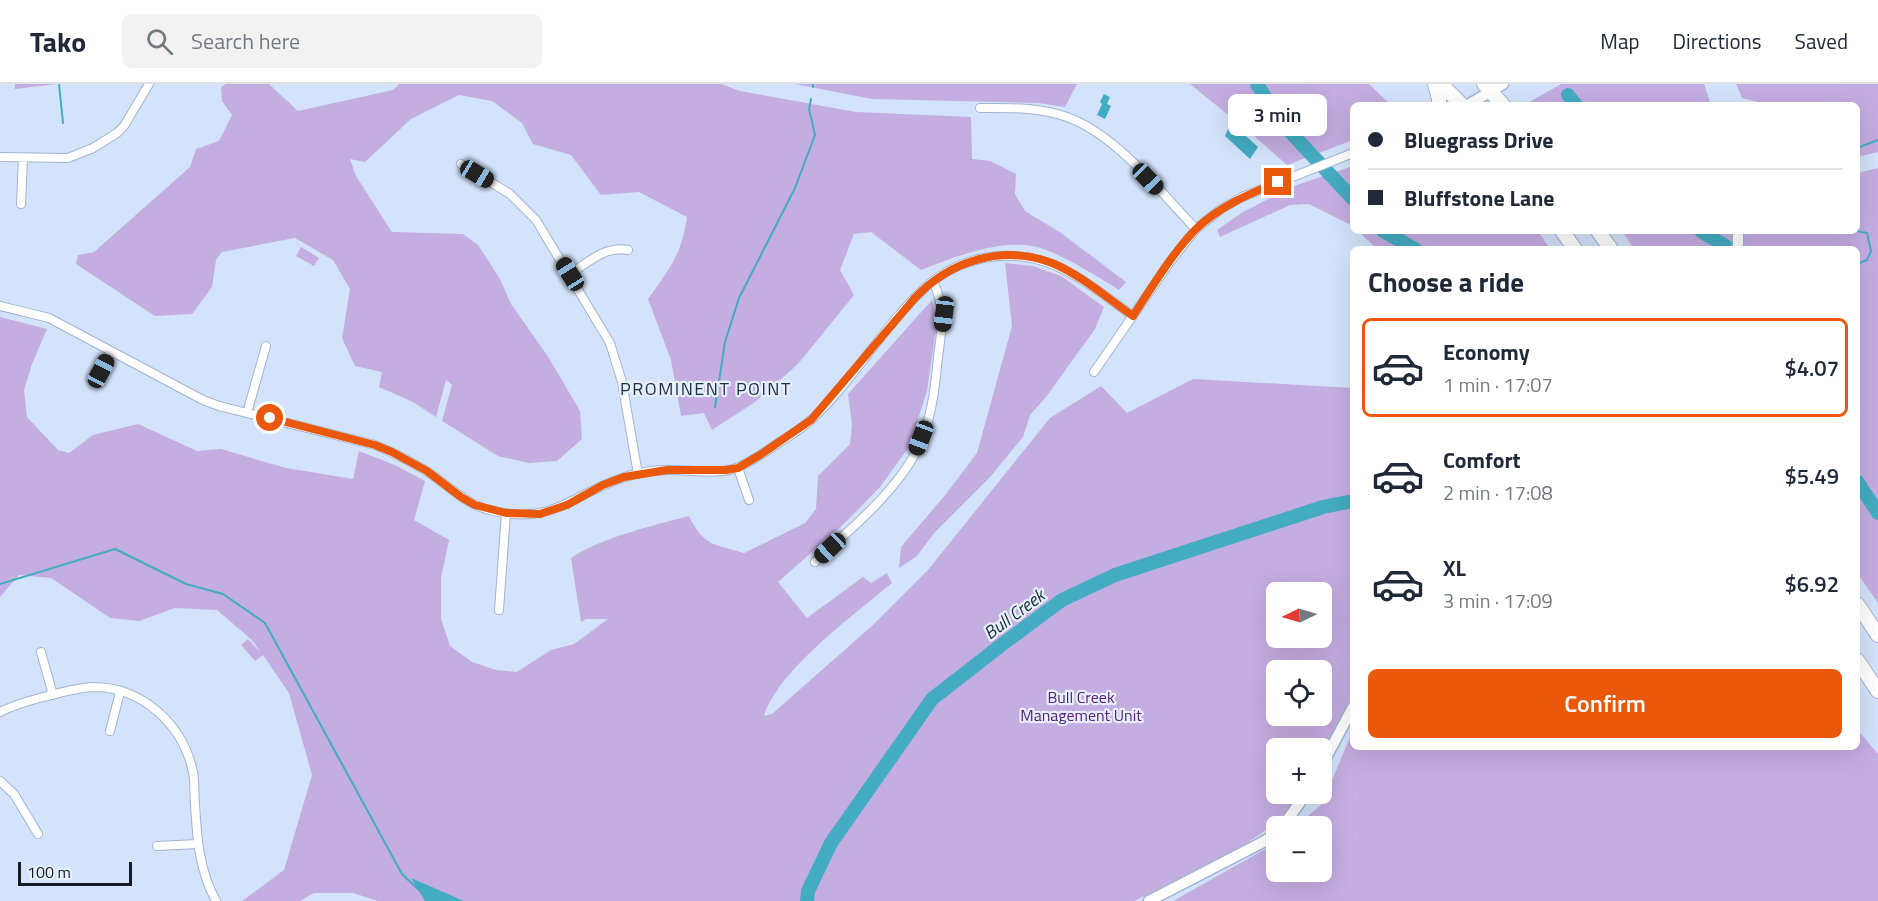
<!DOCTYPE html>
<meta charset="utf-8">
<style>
:root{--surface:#fff;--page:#f2f2f3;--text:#1f2937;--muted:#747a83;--line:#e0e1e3;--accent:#ea580c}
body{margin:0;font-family:"Titillium Web",sans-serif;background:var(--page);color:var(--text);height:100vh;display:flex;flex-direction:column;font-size:22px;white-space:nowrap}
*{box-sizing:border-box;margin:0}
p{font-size:20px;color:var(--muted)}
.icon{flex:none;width:33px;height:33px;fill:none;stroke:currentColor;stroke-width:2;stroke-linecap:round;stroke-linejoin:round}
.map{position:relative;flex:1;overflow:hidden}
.panel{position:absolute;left:1350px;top:162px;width:510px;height:504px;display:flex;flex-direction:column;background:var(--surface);border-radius:9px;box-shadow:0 6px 24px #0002}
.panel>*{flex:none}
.guide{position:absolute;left:1350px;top:18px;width:510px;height:132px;border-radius:9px;box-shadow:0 6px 24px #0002;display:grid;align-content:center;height:132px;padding:0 18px;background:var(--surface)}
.needle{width:39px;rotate:265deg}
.buttons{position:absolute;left:1266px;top:498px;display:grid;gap:12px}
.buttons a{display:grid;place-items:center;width:66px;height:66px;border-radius:9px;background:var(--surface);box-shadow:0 6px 24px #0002;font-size:30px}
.scale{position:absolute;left:18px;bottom:15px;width:114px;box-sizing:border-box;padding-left:6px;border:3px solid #141b26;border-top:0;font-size:16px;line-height:21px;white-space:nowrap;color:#141b26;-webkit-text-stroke:4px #e8effc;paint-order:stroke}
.end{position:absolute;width:27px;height:27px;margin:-14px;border:8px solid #ea580c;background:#fff;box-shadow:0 0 0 3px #fff}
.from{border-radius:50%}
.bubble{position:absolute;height:42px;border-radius:9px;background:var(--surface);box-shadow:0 6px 24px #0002;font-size:20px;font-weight:600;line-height:42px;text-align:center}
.car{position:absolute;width:18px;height:36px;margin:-18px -9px;border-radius:8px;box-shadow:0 0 4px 2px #0007;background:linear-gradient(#222 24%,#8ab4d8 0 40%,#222 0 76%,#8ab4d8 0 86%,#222 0)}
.guide b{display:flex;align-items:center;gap:21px;height:57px;font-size:22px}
.guide b+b{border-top:2px solid var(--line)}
.guide i{width:15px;height:15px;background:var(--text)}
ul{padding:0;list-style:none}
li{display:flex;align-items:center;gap:18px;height:99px;margin:0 12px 9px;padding:0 6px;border:3px solid transparent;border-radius:9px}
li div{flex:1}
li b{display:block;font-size:22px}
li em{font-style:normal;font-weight:600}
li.selected{border-color:var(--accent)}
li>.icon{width:54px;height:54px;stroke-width:1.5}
h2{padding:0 18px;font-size:27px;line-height:72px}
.action{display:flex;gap:12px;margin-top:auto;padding:12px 18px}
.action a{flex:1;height:69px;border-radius:9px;background:var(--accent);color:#fff;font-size:24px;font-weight:600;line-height:69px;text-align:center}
header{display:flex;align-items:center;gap:36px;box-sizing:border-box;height:84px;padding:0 30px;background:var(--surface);border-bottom:2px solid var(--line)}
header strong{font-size:28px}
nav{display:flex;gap:33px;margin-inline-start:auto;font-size:21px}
.search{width:420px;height:54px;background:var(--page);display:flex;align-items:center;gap:15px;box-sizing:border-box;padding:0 21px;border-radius:9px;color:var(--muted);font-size:22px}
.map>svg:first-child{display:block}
.green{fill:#c4ade1;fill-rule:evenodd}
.water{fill:#44acc2}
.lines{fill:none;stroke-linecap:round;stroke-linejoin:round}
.stream{stroke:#44acc2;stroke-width:2}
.river{stroke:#44acc2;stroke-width:14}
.street-casing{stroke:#a1b4d1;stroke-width:10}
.secondary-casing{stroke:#a1b4d1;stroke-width:13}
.highway-casing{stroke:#a1b4d1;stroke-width:16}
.street{stroke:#fff;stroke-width:8}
.secondary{stroke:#fff;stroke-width:10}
.highway{stroke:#fff;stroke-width:14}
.route{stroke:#ea580c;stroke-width:8}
.labels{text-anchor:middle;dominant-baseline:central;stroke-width:4.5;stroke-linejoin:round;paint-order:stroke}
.park-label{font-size:16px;fill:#572182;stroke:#e8effc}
.neighbourhood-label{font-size:18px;letter-spacing:1.5px;fill:#1f2e45;stroke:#e8effc}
.water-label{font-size:18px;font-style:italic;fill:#172f34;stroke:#e8effc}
</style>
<header>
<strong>Tako</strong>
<div class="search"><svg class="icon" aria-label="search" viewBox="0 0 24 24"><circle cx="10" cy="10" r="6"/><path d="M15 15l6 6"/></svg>Search here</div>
<nav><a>Map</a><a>Directions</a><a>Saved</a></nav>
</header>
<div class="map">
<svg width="1878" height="817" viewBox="0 0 1878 817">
<rect width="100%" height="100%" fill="#d3e3fb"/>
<path class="green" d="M15,0H57L15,5Z
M226,0H269L298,27L393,6L399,0H721L740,7L856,28L971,33L972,75L990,77L1016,90L1015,110L1025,127L1061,149L1126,198L1119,206C1096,192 1072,176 1046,166C1010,151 956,172 921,186L871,148L854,150L840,186L854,211L798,280L755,318L712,346L704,329L681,332L671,276L648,215C669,186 682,170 687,133L639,108L601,111L571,71L533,60L522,39L492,17L459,11L411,35L365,78L350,75L356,92L392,148L463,150L478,161L500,195L511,220L549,274L580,327L582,355L557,377L529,379L498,372L442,337L452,301L446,296L436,333L413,318L379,303L382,288L355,282L342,254L350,205L333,176L295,154L222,168L216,176L212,203L192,230L155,232L76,180L78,171L94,168L190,83L196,65L219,57L232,31L222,17L221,3Z
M795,0H1077L1065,23L1038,19L872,15Z
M1190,0H1369L1391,21H1353V56L1287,81L1253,51Z
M1561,0H1704L1711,21L1526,20Z
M1736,0H1878V68L1857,73V21H1770L1742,14Z
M1353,82V142L1309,120L1290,121L1220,153L1217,146L1243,128L1294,102Z
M1878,84V519L1857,489V165H1634L1622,147H1857V89Z
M1358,147H1538L1550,165H1377Z
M301,163L319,174L314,182L296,172Z
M1005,179L1033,182L1061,192L1104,223L1095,245L1046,313L1030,331L1023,353L991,392L935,448L917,472L899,484L901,463L946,410L977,369L1012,242Z
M932,216L937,239L927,307L909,363L880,403L847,437L778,498L807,534L863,493L871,499L887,489L892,499C854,531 778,586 764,632L772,630L806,600L873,541L928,486L1050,334L1101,302L1127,329L1193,295L1353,304V611L1322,667V664H1276V710H1300C1291,720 1283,733 1272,741C1234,772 1179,796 1134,817H378L353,809H314L300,817H242L284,786L312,691L289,609L263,571L255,577L241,561L248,555L261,569L252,556L217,526L175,524L139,537L110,534L51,494L19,491L0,513V233L47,245L32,280L24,306L27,333L58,366L69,369L93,351L138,340L197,367L221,365L286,384L353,395L359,367L395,381L425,397L414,436L449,456L441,494V535L450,562L472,578L496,586L517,588L551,566L574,560L608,535H586L581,538L571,474C605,452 649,443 689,432C704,462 713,460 744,469L805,439L816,425L818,392L850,360L852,341L848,310ZM1276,508H1322V554H1276ZM1276,586H1322V632H1276Z
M1857,645L1878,670V817H1173L1276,759V788H1322V742H1296L1322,720L1353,646V663H1857Z"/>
<path class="water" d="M1104,10L1110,13L1107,20L1111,22L1105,35L1097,31L1102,20L1100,18Z
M1231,38L1258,63L1250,75L1225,52Z
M411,794L464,817H425Z"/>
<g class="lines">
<path class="stream" d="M59,0L63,39
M813,3V0
M1857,64L1878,56
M1834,147H1846
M1857,147L1867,149L1871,167L1867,176L1857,180
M715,323L725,258L739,214L795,104L815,51L809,25L811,15
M0,500L115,465L186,500L223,510L265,539L402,790L420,807"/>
<path class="river" d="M1257,0L1280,37L1353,115
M1568,11L1576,21
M1383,147L1415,165
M1701,147L1730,165
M1857,397L1878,429
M807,817L808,807L831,759L932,615L1000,562L1062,516L1115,491L1323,423L1353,417"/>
<g class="street-casing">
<path id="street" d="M980,24C1009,24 1039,23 1067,33C1117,51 1160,108 1196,145
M0,73L68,74L93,64L117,49L124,42L149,0
M461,80L510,110L536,136L610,259L622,298L638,390
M21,120L23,74
M570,190C587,179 606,161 628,166
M0,222L49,234L203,316L219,322L375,361C396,370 417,380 435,393C453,406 468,420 489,426C553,442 569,412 622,394C636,389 652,386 667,386C690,385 717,392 739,383C751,378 763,369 774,362C786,354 800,346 811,336C854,296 883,242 927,202C943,188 963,178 984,174C1047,162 1085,198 1133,232
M1094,288L1170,178L1196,145L1221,125L1242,113L1353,69
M95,298L111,268
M247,329L266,262
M738,384L749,416
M815,478C850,445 891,413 915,370C931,341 935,305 938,273C942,243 946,225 933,197
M499,526L506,429
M41,568L53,611
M0,628C14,621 28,617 43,613C59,609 76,604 93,603C143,603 183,641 193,688C195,698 194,709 195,720C197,754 199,786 216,817
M110,647L120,608
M0,697L14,710L38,750
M157,762L198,760"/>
</g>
<g class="secondary-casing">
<path id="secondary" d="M1468,21L1503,0
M1738,165V147
M1322,681L1353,623
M1283,742L1306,710
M1149,817L1263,758L1276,749"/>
</g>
<g class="highway-casing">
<path id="highway" d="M1435,0L1439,15V21
M1441,0L1462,21
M1484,0L1503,21
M1562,147L1575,165
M1598,147L1611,165
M1857,520L1878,551
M1857,576L1878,607"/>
</g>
<use href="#street" class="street"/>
<use href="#secondary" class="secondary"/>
<use href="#highway" class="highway"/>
</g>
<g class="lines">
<path class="route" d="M270,334L375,361L392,368L427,387L461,413L475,421L506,429L540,430L567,421L603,401L624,393L667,386H726L738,384L760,371L811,336L914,215C949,177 1002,160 1052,179C1081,191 1107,214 1133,232C1152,203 1171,171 1195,146C1218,123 1249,110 1278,98"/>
</g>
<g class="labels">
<g class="park-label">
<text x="1081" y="613">Bull Creek<tspan x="1081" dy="18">Management Unit</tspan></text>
</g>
<g class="neighbourhood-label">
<text x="706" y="304">PROMINENT POINT</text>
</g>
<g class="water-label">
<text transform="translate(1014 530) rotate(-37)">Bull Creek</text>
</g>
</g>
</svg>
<div class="buttons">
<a><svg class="needle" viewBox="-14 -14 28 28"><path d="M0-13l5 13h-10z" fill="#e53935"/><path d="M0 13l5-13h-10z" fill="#747a83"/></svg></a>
<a><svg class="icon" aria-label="locate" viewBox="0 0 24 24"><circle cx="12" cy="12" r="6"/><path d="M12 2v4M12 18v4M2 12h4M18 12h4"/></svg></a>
<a>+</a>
<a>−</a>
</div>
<div class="scale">100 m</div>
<i class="end from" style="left:270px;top:334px"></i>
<i class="end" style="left:1278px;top:98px"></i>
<div class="bubble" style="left:1228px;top:10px;width:99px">3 min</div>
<i class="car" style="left:477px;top:90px;rotate:121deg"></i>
<i class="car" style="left:1148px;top:95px;rotate:136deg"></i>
<i class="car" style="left:570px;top:190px;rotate:328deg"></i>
<i class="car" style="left:944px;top:230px;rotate:187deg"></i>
<i class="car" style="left:101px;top:287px;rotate:28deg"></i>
<i class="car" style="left:921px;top:354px;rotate:201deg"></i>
<i class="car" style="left:830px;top:464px;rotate:227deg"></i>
<div class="guide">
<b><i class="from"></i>Bluegrass Drive</b>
<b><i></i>Bluffstone Lane</b>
</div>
<section class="panel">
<h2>Choose a ride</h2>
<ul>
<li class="selected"><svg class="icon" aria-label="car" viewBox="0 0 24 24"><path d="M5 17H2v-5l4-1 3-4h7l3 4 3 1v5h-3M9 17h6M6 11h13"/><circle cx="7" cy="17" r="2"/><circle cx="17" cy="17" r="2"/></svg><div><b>Economy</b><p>1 min · 17:07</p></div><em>$4.07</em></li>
<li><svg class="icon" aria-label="car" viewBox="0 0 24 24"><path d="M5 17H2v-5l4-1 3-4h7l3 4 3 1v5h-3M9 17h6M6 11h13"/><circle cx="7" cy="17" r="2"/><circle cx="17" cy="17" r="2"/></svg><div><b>Comfort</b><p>2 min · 17:08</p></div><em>$5.49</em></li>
<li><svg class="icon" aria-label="car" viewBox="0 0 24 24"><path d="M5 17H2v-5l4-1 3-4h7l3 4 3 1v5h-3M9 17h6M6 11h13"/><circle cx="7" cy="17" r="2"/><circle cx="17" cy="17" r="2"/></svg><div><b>XL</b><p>3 min · 17:09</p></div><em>$6.92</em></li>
</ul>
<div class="action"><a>Confirm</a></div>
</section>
</div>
